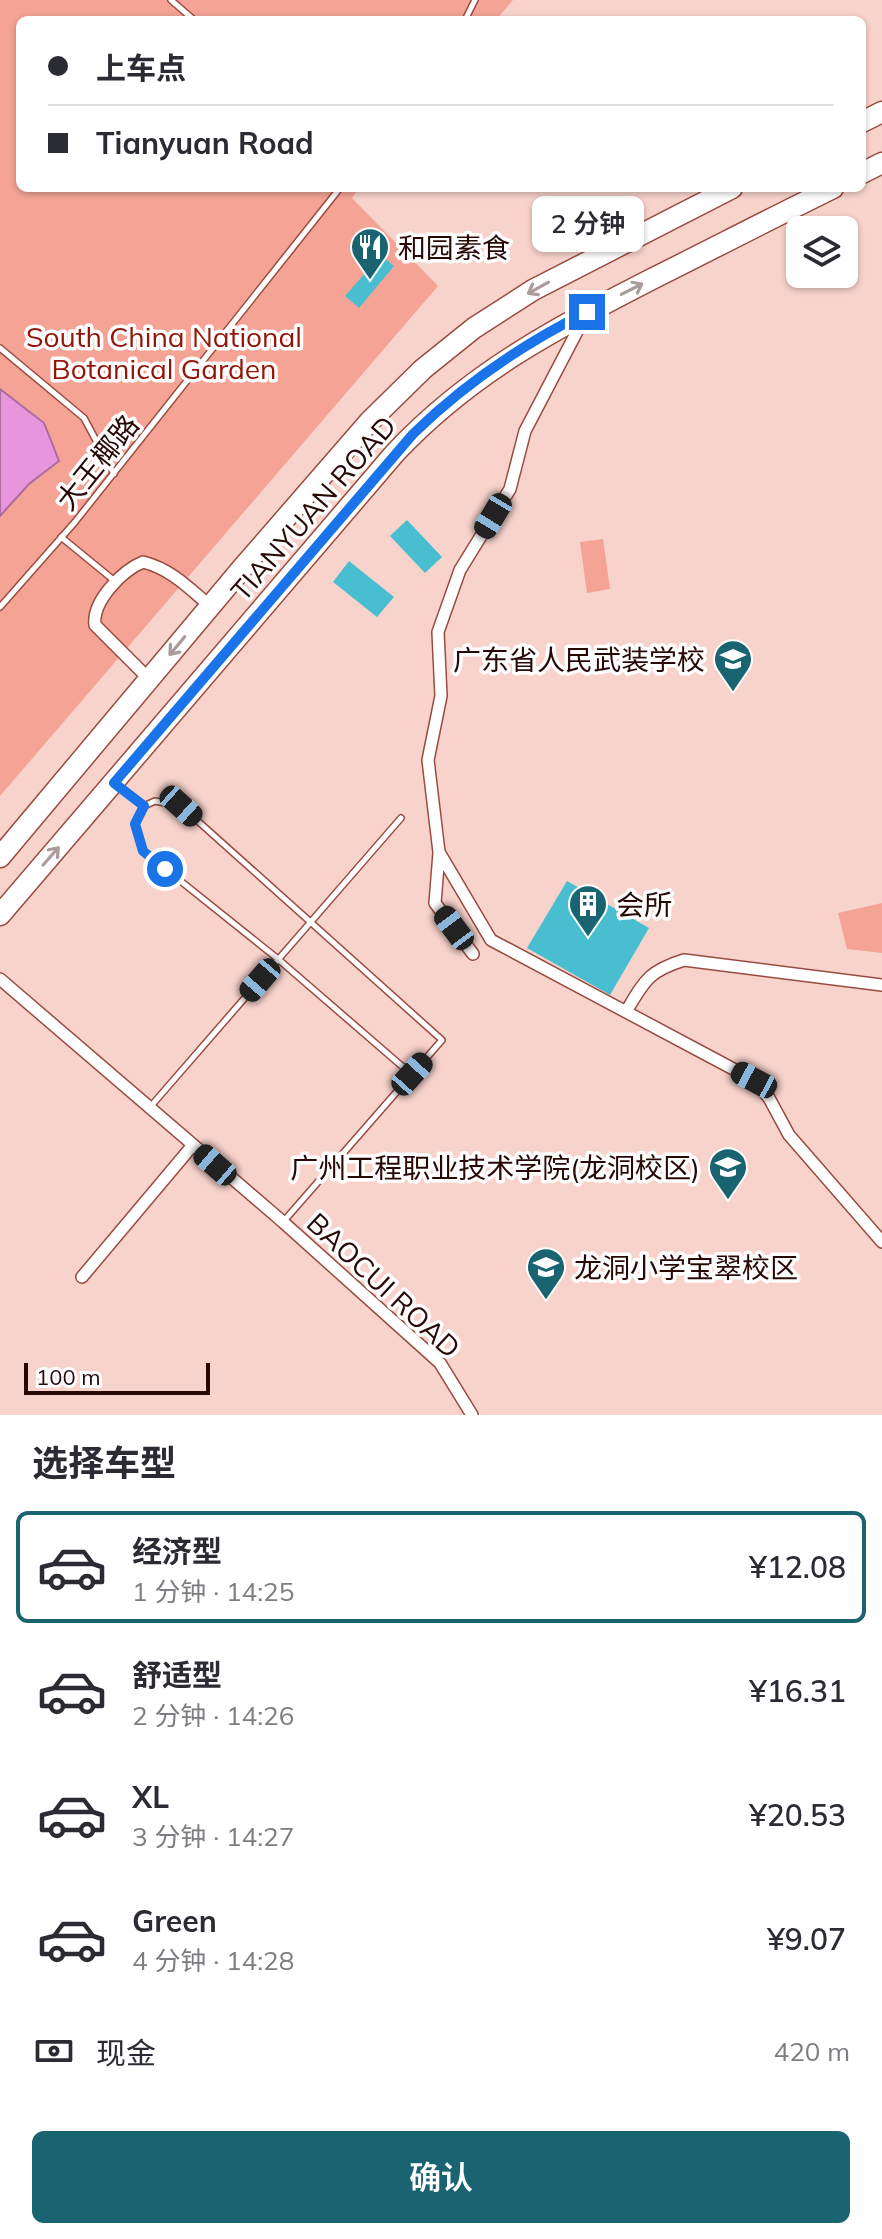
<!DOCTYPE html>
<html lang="zh">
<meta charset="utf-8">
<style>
:root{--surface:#fff;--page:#f7f7f7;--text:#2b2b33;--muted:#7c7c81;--line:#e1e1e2;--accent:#196470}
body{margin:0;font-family:Mulish,"Noto Sans SC",sans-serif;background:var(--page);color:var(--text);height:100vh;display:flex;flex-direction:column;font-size:30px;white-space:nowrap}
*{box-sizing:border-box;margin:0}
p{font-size:26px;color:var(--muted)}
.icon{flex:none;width:44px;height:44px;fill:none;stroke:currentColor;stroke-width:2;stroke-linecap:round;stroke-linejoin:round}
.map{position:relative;height:1415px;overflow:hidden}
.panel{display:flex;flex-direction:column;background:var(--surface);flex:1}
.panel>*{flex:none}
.banner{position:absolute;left:16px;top:16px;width:850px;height:176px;border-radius:12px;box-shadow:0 2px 6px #0004;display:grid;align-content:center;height:176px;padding:0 32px;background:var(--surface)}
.fabs{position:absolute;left:786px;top:216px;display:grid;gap:16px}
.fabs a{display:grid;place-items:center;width:72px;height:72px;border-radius:12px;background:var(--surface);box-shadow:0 2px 6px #0004;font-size:40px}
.scale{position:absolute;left:24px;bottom:20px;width:186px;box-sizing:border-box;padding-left:8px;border:4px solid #270805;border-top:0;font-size:22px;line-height:28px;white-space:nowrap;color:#270805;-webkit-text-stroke:6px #fdfdfd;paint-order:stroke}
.end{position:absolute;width:36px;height:36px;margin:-18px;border:10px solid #1a73e8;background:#fff;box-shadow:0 0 0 4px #fff}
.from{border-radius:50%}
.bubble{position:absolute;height:56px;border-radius:12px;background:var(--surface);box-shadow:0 2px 6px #0004;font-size:26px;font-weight:600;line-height:56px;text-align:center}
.car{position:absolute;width:24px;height:48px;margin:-24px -12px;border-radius:10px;box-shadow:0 0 6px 2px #0007;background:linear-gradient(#222 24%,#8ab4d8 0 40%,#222 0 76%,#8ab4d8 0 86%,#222 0)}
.banner b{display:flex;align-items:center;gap:28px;height:76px;font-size:30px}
.banner b+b{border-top:2px solid var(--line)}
.banner i{width:20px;height:20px;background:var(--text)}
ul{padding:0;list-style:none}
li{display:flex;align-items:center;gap:24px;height:112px;margin:0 16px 12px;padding:0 16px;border:4px solid transparent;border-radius:12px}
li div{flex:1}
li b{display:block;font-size:30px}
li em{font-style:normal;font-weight:600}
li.current{border-color:var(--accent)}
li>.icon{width:72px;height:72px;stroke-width:1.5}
h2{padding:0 32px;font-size:36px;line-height:96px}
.pay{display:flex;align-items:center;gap:20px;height:88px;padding:0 32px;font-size:30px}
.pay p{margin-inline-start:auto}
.action{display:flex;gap:16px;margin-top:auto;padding:16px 32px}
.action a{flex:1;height:92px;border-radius:12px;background:var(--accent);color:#fff;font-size:32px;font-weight:600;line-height:92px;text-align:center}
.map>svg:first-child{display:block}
.green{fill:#f4a395}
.water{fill:#e796de;stroke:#ad6b9d;stroke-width:2}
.building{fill:#4abed1}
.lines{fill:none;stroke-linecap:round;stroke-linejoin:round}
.lane-casing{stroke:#994b3f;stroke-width:8}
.street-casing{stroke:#994b3f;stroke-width:14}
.highway-casing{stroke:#994b3f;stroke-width:23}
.lane{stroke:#fff;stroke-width:5}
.street{stroke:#fff;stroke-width:11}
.highway{stroke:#fff;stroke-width:20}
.oneway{stroke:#a99c9b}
.route{stroke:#1a73e8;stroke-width:10}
.labels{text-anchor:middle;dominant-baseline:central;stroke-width:7;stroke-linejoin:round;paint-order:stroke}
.poi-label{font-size:28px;fill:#270805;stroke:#fdfdfd;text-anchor:start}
.park-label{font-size:28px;fill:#941507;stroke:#fdfdfd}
.street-label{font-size:28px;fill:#270805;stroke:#fdfdfd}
</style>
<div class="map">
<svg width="882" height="1415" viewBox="0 0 882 1415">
<rect width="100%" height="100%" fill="#f8d3cc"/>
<path class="green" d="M0,0H513L496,20H20V188H359L352,198L438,286L0,796Z
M603,539L610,589L587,593L580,542Z
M882,903V953L847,949L838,913Z"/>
<path class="water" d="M0,389L44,423L59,461L29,484L0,516Z"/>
<path class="building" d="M381,255L394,266L359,308L345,296Z
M407,520L442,557L425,573L390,536Z
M349,561L394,597L377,617L333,582Z
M567,881L649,928L610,995L527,948Z"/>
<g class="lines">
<g class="lane-casing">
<path id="lane" d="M171,0L194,20
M465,20L475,0
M0,348L84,418L114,474
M61,537L116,582
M0,607L75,522L340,188
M118,786L144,806L135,824L143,851L278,959L411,1074
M144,806L155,801L181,806L442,1040L283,1222
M151,1106L401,818"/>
</g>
<g class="street-casing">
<path id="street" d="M583,320L525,431L510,489L460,570L438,632L441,696L428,760L439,852L491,940L754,1080L769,1098L789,1135L882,1242
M149,679L95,625C92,601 123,570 143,562C171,569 189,588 210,606
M439,853L435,903L473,954
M0,979L283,1222L440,1363L472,1415
M627,1010C645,980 649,971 684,960L882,985
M82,1277L193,1145"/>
</g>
<g class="highway-casing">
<path id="highway" d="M862,122L882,112
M862,173L882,163
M0,857L244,566L369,422L423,369L474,328L533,290L732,188
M0,915L395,453C470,373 556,328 652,279C712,249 772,218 833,188"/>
</g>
<use href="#lane" class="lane"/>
<use href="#street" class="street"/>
<use href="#highway" class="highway"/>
</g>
<defs><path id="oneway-shaft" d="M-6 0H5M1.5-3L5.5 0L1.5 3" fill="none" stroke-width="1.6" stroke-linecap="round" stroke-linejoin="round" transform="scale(2)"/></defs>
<g class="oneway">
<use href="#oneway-shaft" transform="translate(538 288) rotate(151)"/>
<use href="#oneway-shaft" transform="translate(632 289) rotate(-27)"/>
<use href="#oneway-shaft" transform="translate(177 646) rotate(130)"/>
<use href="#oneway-shaft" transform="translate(51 856) rotate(-49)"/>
</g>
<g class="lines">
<path class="route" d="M165,869L143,851L135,824L144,806L114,783L413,434C464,384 523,344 587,312"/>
</g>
<defs>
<g id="restaurant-pin" transform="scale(2)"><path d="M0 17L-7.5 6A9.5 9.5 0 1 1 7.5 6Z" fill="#196470" stroke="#fdfdfd"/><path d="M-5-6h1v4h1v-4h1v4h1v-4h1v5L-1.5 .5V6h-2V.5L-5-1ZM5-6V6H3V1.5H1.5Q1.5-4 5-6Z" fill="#fff"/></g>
<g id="school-pin" transform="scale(2)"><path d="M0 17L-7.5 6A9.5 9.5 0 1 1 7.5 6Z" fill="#196470" stroke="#fdfdfd"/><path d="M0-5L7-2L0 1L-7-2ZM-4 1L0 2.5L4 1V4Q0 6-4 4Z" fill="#fff"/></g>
<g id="building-pin" transform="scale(2)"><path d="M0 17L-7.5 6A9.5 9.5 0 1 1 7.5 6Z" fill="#196470" stroke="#fdfdfd"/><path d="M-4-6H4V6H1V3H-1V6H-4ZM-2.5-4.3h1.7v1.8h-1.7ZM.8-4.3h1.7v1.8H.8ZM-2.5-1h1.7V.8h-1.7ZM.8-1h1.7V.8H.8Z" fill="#fff"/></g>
<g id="university-pin" transform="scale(2)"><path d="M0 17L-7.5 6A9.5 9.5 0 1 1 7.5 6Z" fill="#196470" stroke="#fdfdfd"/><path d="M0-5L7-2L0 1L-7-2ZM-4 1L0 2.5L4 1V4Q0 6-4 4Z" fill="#fff"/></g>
</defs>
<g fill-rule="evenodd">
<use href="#restaurant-pin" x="370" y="247"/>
<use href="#school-pin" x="733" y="659"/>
<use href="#building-pin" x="588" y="904"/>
<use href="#university-pin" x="728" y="1167"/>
<use href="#school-pin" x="546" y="1267"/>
</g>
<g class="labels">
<g class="poi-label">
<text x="398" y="247">和园素食</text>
<text x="705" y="659" text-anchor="end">广东省人民武装学校</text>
<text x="616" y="904">会所</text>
<text x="700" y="1167" text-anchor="end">广州工程职业技术学院(龙洞校区)</text>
<text x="574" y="1267">龙洞小学宝翠校区</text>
</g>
<g class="park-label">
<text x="164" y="336">South China National<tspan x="164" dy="32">Botanical Garden</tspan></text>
</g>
<g class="street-label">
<text transform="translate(97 462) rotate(-51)">大王椰路</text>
<text transform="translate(313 508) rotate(-49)">TIANYUAN ROAD</text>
<text transform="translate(384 1285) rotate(43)">BAOCUI ROAD</text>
</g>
</g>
</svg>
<div class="fabs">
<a><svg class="icon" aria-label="layers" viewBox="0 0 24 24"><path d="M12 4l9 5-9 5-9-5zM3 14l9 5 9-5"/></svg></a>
</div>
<div class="scale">100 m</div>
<i class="end from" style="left:165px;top:869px"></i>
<i class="end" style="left:587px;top:312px"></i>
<div class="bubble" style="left:532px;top:196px;width:112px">2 分钟</div>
<i class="car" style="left:493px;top:516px;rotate:211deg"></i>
<i class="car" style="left:181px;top:806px;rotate:132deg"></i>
<i class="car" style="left:454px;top:928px;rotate:323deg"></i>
<i class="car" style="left:260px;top:980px;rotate:221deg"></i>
<i class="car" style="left:412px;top:1074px;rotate:42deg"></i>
<i class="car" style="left:754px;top:1080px;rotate:298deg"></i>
<i class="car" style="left:215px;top:1165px;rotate:311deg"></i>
<div class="banner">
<b><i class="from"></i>上车点</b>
<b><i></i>Tianyuan Road</b>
</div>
</div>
<section class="panel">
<h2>选择车型</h2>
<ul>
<li class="current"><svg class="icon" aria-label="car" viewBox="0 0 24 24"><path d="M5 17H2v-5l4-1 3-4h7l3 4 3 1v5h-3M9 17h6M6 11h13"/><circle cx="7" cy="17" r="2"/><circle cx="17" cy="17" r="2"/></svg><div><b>经济型</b><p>1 分钟 · 14:25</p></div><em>¥12.08</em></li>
<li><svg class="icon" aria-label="car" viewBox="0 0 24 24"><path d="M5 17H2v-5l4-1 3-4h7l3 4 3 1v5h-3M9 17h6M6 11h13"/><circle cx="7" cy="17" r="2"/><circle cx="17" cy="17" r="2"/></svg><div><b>舒适型</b><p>2 分钟 · 14:26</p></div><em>¥16.31</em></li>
<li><svg class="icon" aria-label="car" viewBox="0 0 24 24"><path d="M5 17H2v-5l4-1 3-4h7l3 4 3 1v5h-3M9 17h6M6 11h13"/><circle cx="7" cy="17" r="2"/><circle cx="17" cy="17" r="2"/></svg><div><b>XL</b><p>3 分钟 · 14:27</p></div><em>¥20.53</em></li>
<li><svg class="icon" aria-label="car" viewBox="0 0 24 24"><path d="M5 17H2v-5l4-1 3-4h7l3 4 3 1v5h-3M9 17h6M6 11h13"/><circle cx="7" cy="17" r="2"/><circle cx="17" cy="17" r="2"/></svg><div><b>Green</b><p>4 分钟 · 14:28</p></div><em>¥9.07</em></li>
</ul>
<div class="pay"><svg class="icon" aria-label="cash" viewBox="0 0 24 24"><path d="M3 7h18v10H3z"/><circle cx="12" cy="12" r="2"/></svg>现金<p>420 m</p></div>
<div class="action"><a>确认</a></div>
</section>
